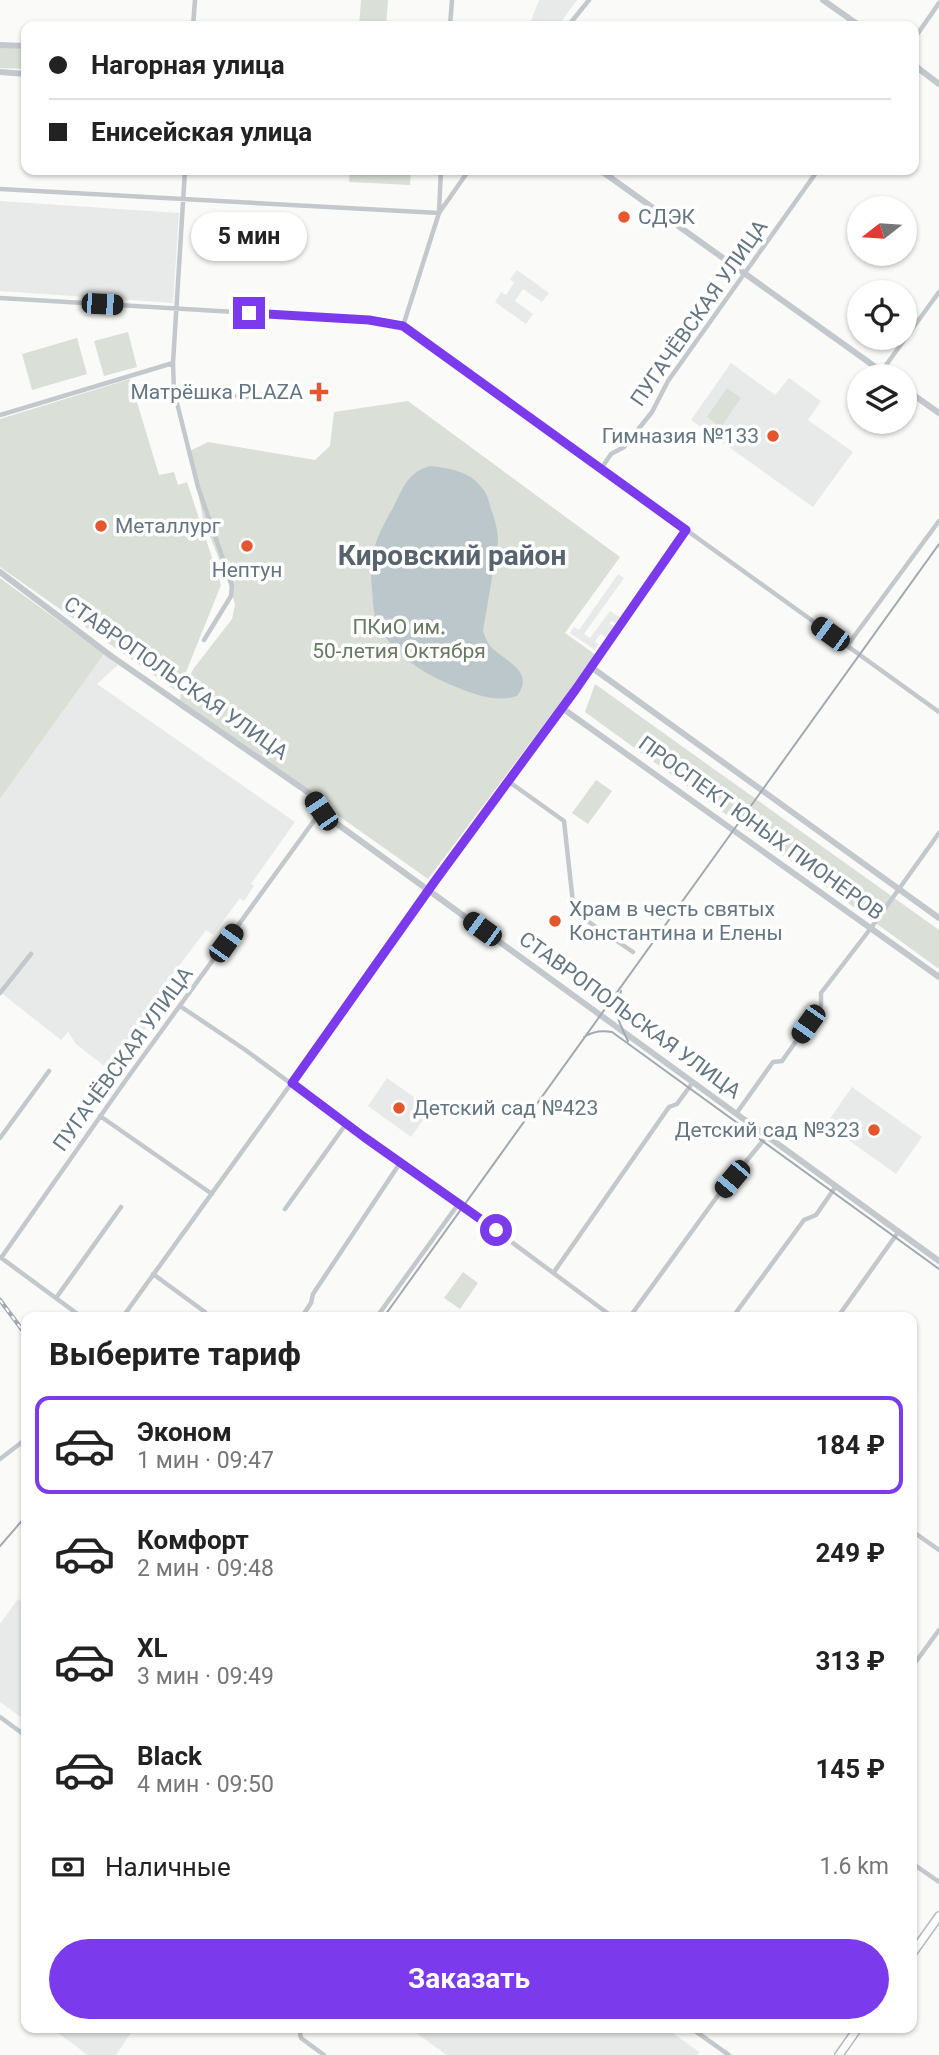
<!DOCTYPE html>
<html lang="ru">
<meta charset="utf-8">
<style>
:root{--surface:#fff;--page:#f6f6f6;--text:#222;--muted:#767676;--line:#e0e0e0;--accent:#7c3aed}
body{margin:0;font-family:Roboto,sans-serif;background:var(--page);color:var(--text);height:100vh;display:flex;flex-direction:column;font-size:26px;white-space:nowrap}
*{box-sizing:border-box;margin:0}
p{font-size:23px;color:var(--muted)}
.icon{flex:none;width:38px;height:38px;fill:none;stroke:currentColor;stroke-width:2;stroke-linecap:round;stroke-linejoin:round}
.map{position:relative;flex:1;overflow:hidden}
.panel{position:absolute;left:21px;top:1312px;width:896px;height:721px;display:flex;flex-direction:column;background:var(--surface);border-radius:14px;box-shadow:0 2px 5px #0004}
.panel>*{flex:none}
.banner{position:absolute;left:21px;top:21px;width:898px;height:154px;border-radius:14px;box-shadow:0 2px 5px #0004;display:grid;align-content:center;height:154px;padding:0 28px;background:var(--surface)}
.needle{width:46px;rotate:253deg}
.controls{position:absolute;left:847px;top:196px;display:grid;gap:14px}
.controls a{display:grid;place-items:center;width:70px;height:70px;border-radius:50%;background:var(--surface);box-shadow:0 2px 5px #0004;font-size:35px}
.end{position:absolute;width:32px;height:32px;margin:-16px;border:9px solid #7c3aed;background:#fff;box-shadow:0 0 0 4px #fff}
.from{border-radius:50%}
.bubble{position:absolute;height:49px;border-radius:24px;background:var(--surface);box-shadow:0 2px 5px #0004;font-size:23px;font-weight:700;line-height:49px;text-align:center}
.car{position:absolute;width:21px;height:42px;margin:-21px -10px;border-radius:9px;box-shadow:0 0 5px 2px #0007;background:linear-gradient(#222 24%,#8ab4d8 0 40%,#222 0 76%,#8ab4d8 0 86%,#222 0)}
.banner b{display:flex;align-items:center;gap:24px;height:66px;font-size:26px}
.banner b+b{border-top:2px solid var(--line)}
.banner i{width:18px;height:18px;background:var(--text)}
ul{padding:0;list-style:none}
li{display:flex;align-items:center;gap:21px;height:98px;margin:0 14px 10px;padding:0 14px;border:4px solid transparent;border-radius:14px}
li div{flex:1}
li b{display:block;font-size:26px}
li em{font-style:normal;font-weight:700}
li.on{border-color:var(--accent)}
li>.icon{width:63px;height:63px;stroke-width:1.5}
h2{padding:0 28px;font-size:32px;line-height:84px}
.pay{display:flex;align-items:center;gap:18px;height:77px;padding:0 28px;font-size:26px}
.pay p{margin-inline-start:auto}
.primary-button{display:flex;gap:14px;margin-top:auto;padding:14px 28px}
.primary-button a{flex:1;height:80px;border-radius:42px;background:var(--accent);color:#fff;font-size:28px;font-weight:700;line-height:80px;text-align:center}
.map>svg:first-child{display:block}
.built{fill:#e8e9e9}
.green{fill:#dadfd7}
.water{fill:#bbc7cb}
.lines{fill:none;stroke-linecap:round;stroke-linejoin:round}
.primary-casing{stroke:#b5babe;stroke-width:10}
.minor{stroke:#c3c8cc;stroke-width:4.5}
.tertiary{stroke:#c3c8cc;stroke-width:6}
.primary{stroke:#fff;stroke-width:7}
.tram{stroke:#a2aab0;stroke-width:2}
.rail-casing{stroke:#a2aab0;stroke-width:4.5}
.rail{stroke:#fff;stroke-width:2;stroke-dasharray:5;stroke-linecap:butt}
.route{stroke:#7c3aed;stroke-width:9}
.poi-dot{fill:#e4572e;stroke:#fff;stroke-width:2.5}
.labels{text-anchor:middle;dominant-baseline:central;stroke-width:7;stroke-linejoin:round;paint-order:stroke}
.poi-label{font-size:21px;fill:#657683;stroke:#fff;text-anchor:start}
.street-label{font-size:21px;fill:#657683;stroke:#fff}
.park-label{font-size:21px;fill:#687a64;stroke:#fff}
.district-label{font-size:28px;font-weight:bold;fill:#57646e;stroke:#fff}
</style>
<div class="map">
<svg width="939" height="2055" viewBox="0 0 939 2055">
<rect width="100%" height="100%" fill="#fafaf8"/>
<path class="built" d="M539,0H577L558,26H529Z
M0,201L179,213L173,303L0,291Z
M517,270L549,293L542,302L523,289L515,301L533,314L526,324L495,302L501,292L506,295L514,283L510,279Z
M731,363L775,395L789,378L821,401L808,420L853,452L813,507L691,420Z
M618,574L624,578L584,634L590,638L610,611L621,618L617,624L611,621L609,623L615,627L607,638L601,634L595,641L598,644L595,650L570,633L574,627L579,630Z
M104,654L118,665L97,684L295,822L251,884L254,886L244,901L240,898L213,935L206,930L163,987L165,989L153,1006L158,1011L113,1073L76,1044L68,1032L61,1040L0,992V799Z
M387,1078L431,1109L411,1137L368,1106Z
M852,1087L922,1137L896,1174L826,1124Z
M18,1599L26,1605V1721L0,1702V1624Z
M51,2028H134L116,2055H88Z
M409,2028H666L699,2052L697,2055H447Z"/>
<path class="green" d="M361,0H388L386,26H359Z
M0,47L26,49V69L0,68Z
M350,170H411L410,185L349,182Z
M128,332L137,367L104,376L94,341Z
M77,338L87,374L32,390L22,354Z
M130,379L159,475L174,472L178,485L187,482L221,585L178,692L0,567V419Z
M727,388L741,398L721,427L707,417Z
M408,401L620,557L565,633L596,655L428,879L254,756L179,707L181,693L194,668L232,619L235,605L232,593L203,518L190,451L208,442L315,460L330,446L334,412Z
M0,578L104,654L0,799Z
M595,684L939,930V969L585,712Z
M596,780L612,791L588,824L572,813Z
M463,1272L478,1283L460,1309L444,1298Z"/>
<path class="water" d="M431,466C449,468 471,472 482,488C487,493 489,502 491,509C495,520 498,530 498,542L483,631C485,637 487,643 491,647C504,661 536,671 517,696C497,703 473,694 454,686C424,674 391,654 377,622C373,612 373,600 372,590C371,577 370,564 373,552C377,537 385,521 393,508C403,488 408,471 431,466Z"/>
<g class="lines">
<g class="primary-casing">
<path id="primary" d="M912,1954L939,1916
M839,2055L858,2028"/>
</g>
<path class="minor" d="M193,26L195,0
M450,26L452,0
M568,26L589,0
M914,39L939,3
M185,170L173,363L174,391L198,487L232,585L231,596L204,640
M0,189L439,213
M439,212L441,170
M0,298L369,320L403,326L939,712
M403,326L439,213L469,170
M881,372L939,292
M174,391L247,397
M0,415L173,363
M601,469L611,454L624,447L652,412L668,381L818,170
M847,646L939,521
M508,781L564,821L574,912L633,952
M0,993L31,954
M180,1006L244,1049L346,1124L459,1203L614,1318
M736,1114L773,1062L782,1061L821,1006V993L871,928L939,833
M100,1116L212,1194
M0,1138L49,1071
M285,1209L346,1124
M0,1257L83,1318
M1,1258L123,1084L321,811
M554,1272L669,1107L677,1104L693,1082
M153,1274L205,1312L201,1318
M56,1298L121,1207
M122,1318L329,1031L428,890
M301,1318L311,1303L313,1294L400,1163
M376,1318L459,1203
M629,1318L719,1194L767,1136
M732,1318L804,1220L816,1215L836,1186
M837,1318L899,1231
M0,1459L26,1439
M912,1531L939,1550
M912,1667L939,1630
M0,1717L26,1736
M912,1863L939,1882
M299,2028L301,2038L324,2055
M691,2028L729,2055"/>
<path class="tertiary" d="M823,0L860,26
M0,45L26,46
M914,65L939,84
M0,72L26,74
M600,170L888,376
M905,389L939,413
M0,572L111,656L309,793L321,811L329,818L939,1261
M591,667L939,918
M562,708L939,977
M428,890L576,689L686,530"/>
<use href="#primary" class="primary"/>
<path class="tram" d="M621,991C613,1014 618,1020 628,1041
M584,1037C593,1031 601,1030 612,1032L939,1269
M383,1318L939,544
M0,1546L26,1516"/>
<g class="rail-casing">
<path id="rail" d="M0,1300L26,1335"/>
</g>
<use href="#rail" class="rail"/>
</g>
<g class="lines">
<path class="route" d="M249,313L369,320L403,326L686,530L576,689L435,881L292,1083L364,1137L496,1230"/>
</g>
<g class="poi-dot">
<circle cx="624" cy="217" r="7"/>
<path d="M315.5 381.5h7v7h7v7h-7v7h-7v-7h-7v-7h7z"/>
<circle cx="773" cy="436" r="7"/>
<circle cx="101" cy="526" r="7"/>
<circle cx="247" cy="546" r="7"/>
<circle cx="555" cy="921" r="7"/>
<circle cx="399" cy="1108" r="7"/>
<circle cx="874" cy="1130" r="7"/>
</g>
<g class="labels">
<g class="poi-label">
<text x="638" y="217">СДЭК</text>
<text x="303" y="392" text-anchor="end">Матрёшка PLAZA</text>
<text x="759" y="436" text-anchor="end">Гимназия №133</text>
<text x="115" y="526">Металлург</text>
<text x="247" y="570" text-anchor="middle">Нептун</text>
<text x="569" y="909">Храм в честь святых<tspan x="569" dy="24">Константина и Елены</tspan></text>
<text x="413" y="1108">Детский сад №423</text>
<text x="860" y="1130" text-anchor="end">Детский сад №323</text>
</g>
<g class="street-label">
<text transform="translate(699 313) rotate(-55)">ПУГАЧЁВСКАЯ УЛИЦА</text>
<text transform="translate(176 678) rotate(35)">СТАВРОПОЛЬСКАЯ УЛИЦА</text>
<text transform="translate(761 828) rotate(36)">ПРОСПЕКТ ЮНЫХ ПИОНЕРОВ</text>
<text transform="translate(630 1015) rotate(36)">СТАВРОПОЛЬСКАЯ УЛИЦА</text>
<text transform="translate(123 1059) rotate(-54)">ПУГАЧЁВСКАЯ УЛИЦА</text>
</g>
<g class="park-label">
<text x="399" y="627">ПКиО им.<tspan x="399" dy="24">50-летия Октября</tspan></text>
</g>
<g class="district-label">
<text x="452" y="555">Кировский район</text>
</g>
</g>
</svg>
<div class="controls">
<a><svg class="needle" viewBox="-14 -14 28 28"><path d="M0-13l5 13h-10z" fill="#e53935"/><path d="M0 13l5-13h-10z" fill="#767676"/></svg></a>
<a><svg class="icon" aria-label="locate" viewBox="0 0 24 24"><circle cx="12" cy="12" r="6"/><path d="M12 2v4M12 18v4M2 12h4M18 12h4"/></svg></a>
<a><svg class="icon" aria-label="layers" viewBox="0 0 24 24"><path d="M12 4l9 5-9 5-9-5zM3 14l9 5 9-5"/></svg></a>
</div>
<i class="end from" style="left:496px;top:1230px"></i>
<i class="end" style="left:249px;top:313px"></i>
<div class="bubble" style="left:191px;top:212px;width:116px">5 мин</div>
<i class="car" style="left:102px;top:304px;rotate:93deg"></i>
<i class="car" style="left:830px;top:634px;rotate:306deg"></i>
<i class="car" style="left:321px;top:811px;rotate:326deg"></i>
<i class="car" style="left:482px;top:929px;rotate:306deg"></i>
<i class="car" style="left:226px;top:943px;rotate:36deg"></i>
<i class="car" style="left:808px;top:1024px;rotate:215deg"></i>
<i class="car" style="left:732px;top:1179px;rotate:220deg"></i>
<div class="banner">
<b><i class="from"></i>Нагорная улица</b>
<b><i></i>Енисейская улица</b>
</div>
<section class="panel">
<h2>Выберите тариф</h2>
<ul>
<li class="on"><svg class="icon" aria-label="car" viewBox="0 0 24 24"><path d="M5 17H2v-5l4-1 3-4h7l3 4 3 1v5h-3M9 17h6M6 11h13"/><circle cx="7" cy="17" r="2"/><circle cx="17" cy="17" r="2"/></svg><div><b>Эконом</b><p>1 мин · 09:47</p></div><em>184 ₽</em></li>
<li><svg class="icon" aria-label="car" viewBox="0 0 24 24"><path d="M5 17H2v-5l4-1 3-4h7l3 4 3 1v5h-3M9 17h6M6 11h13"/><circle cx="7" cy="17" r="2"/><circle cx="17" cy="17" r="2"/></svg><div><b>Комфорт</b><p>2 мин · 09:48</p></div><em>249 ₽</em></li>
<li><svg class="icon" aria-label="car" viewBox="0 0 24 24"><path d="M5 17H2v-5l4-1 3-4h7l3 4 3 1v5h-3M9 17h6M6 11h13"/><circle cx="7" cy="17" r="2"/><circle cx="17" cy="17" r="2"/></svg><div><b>XL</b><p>3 мин · 09:49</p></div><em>313 ₽</em></li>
<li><svg class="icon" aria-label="car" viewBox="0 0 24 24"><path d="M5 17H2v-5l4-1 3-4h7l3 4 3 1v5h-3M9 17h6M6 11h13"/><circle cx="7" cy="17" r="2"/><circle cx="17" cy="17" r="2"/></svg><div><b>Black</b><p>4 мин · 09:50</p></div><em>145 ₽</em></li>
</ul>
<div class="pay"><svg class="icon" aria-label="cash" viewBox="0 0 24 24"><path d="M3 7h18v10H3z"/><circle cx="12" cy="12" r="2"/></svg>Наличные<p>1.6 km</p></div>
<div class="primary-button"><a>Заказать</a></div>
</section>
</div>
